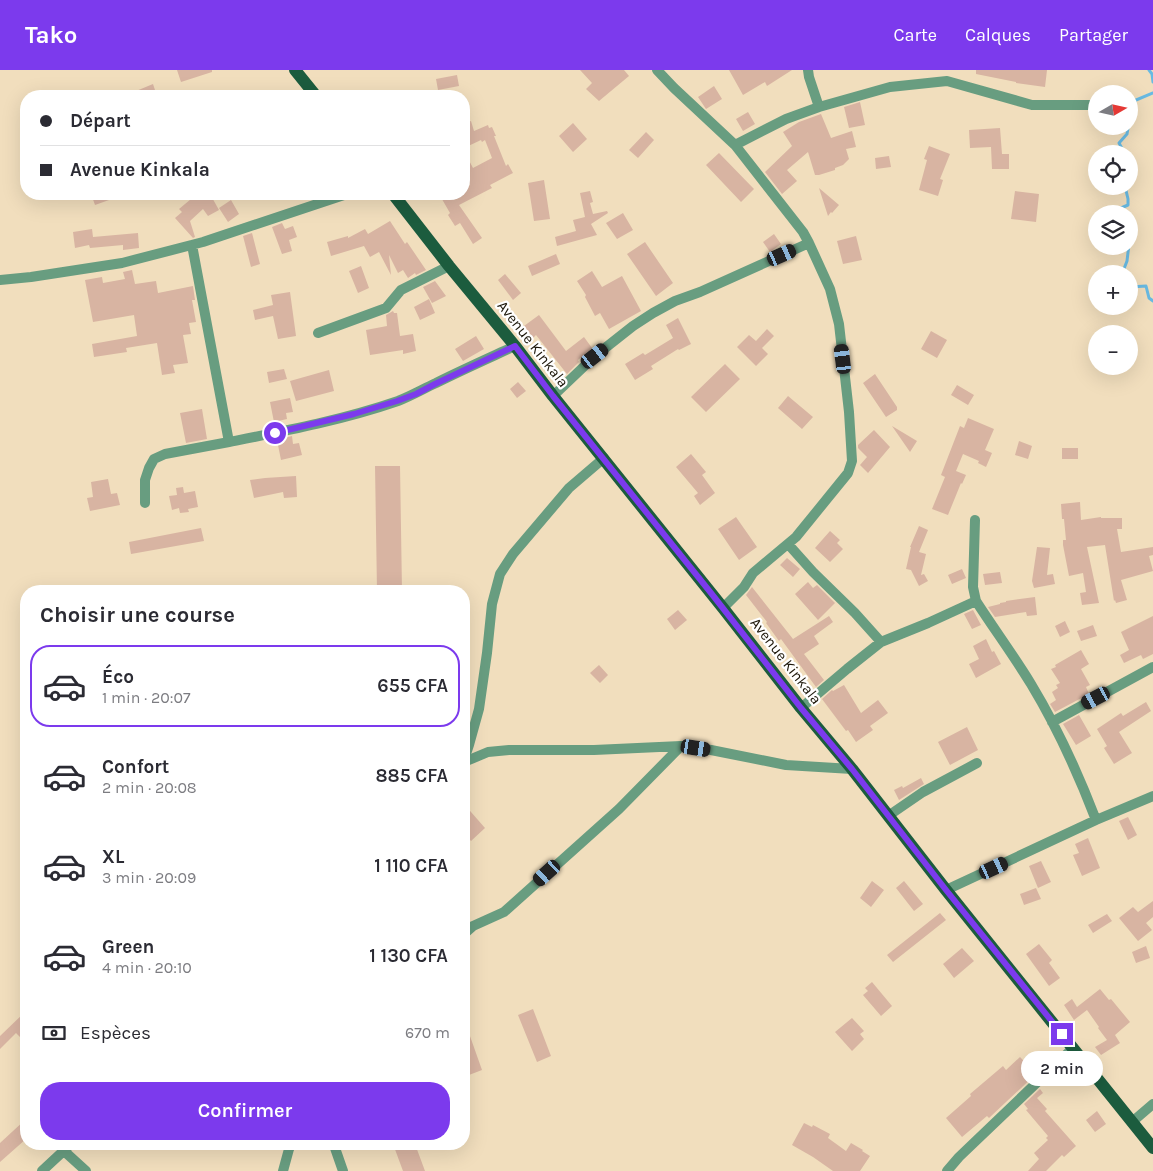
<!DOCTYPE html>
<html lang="fr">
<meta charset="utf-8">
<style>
:root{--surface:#fff;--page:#f2f2f3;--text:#2b2b33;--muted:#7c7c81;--line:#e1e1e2;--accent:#7c3aed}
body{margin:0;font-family:Karla,sans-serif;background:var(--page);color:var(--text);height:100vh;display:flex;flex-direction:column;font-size:19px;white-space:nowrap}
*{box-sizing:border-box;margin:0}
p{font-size:16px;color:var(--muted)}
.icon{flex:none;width:28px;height:28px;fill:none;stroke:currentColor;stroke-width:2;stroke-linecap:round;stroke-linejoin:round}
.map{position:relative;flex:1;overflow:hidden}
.sheet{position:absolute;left:20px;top:515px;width:450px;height:565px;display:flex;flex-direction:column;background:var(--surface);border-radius:20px;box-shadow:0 5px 20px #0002}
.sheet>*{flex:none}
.guide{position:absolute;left:20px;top:20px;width:450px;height:110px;border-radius:20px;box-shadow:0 5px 20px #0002;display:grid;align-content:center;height:110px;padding:0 20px;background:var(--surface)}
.needle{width:32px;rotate:81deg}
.tools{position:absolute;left:1088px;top:15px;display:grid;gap:10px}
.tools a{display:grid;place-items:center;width:50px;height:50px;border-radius:50%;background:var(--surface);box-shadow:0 5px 20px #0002;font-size:25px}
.end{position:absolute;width:22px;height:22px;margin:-11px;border:6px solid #7c3aed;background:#fff;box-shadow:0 0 0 2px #fff}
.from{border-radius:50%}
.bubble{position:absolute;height:35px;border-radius:18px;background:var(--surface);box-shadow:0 5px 20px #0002;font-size:16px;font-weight:600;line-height:35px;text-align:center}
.car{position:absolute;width:15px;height:30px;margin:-15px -8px;border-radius:6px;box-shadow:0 0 4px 1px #0007;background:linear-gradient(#222 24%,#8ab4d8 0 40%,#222 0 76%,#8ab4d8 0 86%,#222 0)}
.guide b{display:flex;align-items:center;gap:18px;height:48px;font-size:19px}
.guide b+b{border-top:1px solid var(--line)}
.guide i{width:12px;height:12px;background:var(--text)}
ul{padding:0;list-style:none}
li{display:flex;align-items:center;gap:15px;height:82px;margin:0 10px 8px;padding:0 10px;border:2px solid transparent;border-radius:20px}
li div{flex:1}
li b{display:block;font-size:19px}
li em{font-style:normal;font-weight:600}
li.on{border-color:var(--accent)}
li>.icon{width:45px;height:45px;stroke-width:1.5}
h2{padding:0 20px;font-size:22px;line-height:60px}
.pay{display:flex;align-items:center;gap:12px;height:55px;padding:0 20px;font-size:19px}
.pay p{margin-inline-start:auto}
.primary-button{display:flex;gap:10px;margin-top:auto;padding:10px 20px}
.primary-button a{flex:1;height:58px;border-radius:20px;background:var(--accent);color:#fff;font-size:20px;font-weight:600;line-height:58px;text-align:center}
header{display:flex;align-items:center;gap:30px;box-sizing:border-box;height:70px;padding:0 25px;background:var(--accent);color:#fff}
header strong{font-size:24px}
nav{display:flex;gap:28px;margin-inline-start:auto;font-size:18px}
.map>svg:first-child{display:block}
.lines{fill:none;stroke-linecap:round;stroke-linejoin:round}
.stream{stroke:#68bae3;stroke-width:3}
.building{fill:#d8b4a2}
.minor{stroke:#689d80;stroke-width:10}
.primary{stroke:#1c5c3e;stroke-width:12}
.route{stroke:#7c3aed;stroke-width:6}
.labels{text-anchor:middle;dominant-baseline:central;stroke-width:4.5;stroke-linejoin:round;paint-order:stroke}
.street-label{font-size:15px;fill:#1b1508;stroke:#fff}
</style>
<header>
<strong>Tako</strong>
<nav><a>Carte</a><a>Calques</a><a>Partager</a></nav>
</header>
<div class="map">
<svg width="1153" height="1101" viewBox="0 0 1153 1101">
<rect width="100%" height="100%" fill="#f1debd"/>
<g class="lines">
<path class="stream" d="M1149,0L1152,4L1153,12
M1129,33L1153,23
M1125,84L1119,73L1127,64L1128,58L1126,56
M1129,89V90
M1121,144V138L1128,135V129L1125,116
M1122,204L1127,191L1129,174
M1129,216L1130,217L1146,216L1149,228L1153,231"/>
</g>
<path class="building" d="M177,0H212V2L181,12Z
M580,0H624L629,6L599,31L586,19L592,13Z
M729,0H792L767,16L765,12L743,25Z
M976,0H1047L1045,17L1016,13V12L976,4Z
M457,5L459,16L438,20L436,9Z
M153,14L157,26H124Z
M714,16L722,29L706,39L698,27Z
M860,32L865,55L849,58L844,37Z
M748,42L755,54L743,61L736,49Z
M821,44L831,68L852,61L856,77L846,79L849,89L843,95L835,98V100L819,105H815L808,82L787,100L797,111L782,124L765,102L792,76L783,62L799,52Z
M471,51L474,61L488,55L489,58L492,57L496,66H494L506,96L508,94L513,103L490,115L492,118L459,135L482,168L473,174L460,153L455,156L448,145L450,143L439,124H464V119L470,115L464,103V81L473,98L492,88L485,70L482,72L481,70L464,78V53Z
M573,53L587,69L573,82L559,66Z
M1000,58L1002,84H1009V99H992L991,77L970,78L969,60Z
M646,62L654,70L638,88L629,80Z
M929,76L950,84L940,109L943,110L938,126L919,120L927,90L924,89Z
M719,83L754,119L741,132L706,95Z
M889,86L891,97L876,99L875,88Z
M544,110L550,149L534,151L528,113Z
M819,118L839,135L832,143L831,142L828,146Z
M590,121L593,132L590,133L593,144L607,141L608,143L591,154L597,165L557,176L555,167L576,161L573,150L585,147L580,123Z
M1015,121L1039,124L1036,152L1011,149Z
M91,124H123V125L95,135Z
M197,124H210L219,140L208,146L203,139L190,151L195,167L193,168L175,148L182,142L179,139Z
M231,130L239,144L228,152L219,138Z
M623,143L633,160L617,169L606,153Z
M390,151L405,174L407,172L426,200L416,205L415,203L408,208L403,200L398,203L389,185L391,205L379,182L370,187L364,176L331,186L327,172L348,166V168L365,159L368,164Z
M282,153L285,159L293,156L297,167L289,170L292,181L282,184L272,157Z
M92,159L93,167L138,163L139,178L123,180V175L90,178L89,175L75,178L73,162Z
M252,163L260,194L251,197L243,166Z
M774,164L781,174L770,182L763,172Z
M856,166L862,190L843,194L837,171Z
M645,172L673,213L656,226L627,184Z
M556,184L560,194L532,206L528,196Z
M361,196L369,218L358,223L349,201Z
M132,200L135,214L156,211L158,223L193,216L195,230H192L196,252L189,253L191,264L183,265L188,293L173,295L175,303L162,305L157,273L126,278L127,282L94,287L92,274L137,266L134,245L93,252L85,210L102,207L103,213L125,209L123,202Z
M592,201L602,217L622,206L641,241L609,259L600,243L595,246L585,227L586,225L577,211Z
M505,204L521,223L513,230L498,210Z
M435,211L446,226L432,233L423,217Z
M290,222L296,266L278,269L273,246L255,250L253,240L273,235L271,225Z
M429,229L435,243L420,250L414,237Z
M393,241L394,243H397L400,266L413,264L416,281L403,284V280L370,285L366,260L387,256L386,245Z
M539,245L566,281L584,267L592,278L578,290L579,292L567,304L536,265L533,268L524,256Z
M678,248L691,274L679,280L678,279L651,296L653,299L635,310L625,294L643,283L645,285L673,268L666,255Z
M767,259L774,266L762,278L768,284L756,296L737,277L749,265L756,271Z
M931,261L947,270L937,288L921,279Z
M476,266L484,279L463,291L455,279Z
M725,294L740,309L706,342L691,327Z
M284,299L287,309L269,313L267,302Z
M329,300L334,321L296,331L290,311Z
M875,304L897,337V340L886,347L863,313Z
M518,312L526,321L517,328L510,319Z
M957,315L974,325L968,335L951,325Z
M788,326L813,347L802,359L778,338Z
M290,328L293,342L286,343L287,349L274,352L270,332Z
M202,339L207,369L186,373L180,343Z
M968,348L994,359L985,380L992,383L986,397L978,393L979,391L963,384L956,401L966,405L962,414L961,413L948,445L932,439L945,407L941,405L960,356L964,358Z
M892,356L917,371L910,382Z
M874,360L890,377L868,403L860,395L867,387L858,378V375Z
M292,366L293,374L299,373L302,385L281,390L277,370Z
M1019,371L1032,376L1028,389L1015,385Z
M1062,378H1078V389H1062Z
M691,384L706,402L702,405L715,423L700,435L694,426L698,423L676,397Z
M375,396H400L402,521H377Z
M296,406L297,427L284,428L283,422L254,428L250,410L265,408Z
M108,409L111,424L117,423L120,435L90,441L87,428L93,427L91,412Z
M183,417L184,423L195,421L198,437L188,439L189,442L180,443L179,438L172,440L169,426L177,425L176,418Z
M1080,432L1081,450L1101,447V448H1122V459H1117L1121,482L1153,477V485L1149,486L1153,501L1121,510L1127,530L1116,533L1115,530L1114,531L1105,475L1087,477L1099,533L1082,535L1080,523L1086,522L1083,503L1069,506L1063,475V470H1066L1064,449H1062L1061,434Z
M736,447L757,477L739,490L718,459Z
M919,456L928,460L919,482L926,484L921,505L924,504L928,511L919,516L911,500L906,499L911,477H910Z
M201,458L204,471L131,484L129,472Z
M830,461L840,470L837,473L843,479L830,492L815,478Z
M1037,477L1050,478L1047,505L1053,504L1055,514L1034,518L1032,511Z
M787,488L800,499L793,507L780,495Z
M962,499L966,508L952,514L948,505Z
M1000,502L1002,513L985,515L983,504Z
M808,512L813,518L817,515L835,533L818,550L795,524Z
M752,517L793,569L829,546L833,552L814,566L819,574L804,584L824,610L816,617L781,569L779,571L766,553L767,552L746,525Z
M1035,527L1037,545L1027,546L1026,542L995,547L988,537L1000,534V533L1006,532V531Z
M678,540L687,550L675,560L667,549Z
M973,540L981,555L972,559L964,544Z
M1153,546V584L1143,589L1141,585L1124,593L1120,585L1129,580L1121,562Z
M1065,551L1070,562L1060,567L1055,556Z
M1093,555L1097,566L1081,571L1077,561Z
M986,569L992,582L994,581L1001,594L976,608L969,594L979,589L973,576Z
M1081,580L1089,594L1081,599L1090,615L1086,617L1089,624L1055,642L1050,634L1056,630L1052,622L1058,618L1056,615L1060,613L1051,599L1056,597L1055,595Z
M599,595L608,605L600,613L590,603Z
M844,615L861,643L878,630L888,643L870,656L873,660L856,672L848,660L846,661L822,629L832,620L833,621Z
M1146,632L1151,641L1119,662L1132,683L1114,694L1104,678L1107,676L1097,659L1121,643L1123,646Z
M1079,645L1091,666L1076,675L1063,654Z
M967,657L978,680L950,695L938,672Z
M921,708L924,714L899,730L894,720L902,716L903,718Z
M464,734L485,758L471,771L464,763Z
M1128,747L1137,765L1128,770L1119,751Z
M1088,768L1100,798L1082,806L1073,785L1079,783L1075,774Z
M1041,791L1051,812L1038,818L1029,796Z
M872,811L884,820L871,837L860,828Z
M904,811L923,834L914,841L896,818Z
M1036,818L1041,829L1024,835L1020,824Z
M1153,831V847L1146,853L1152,860L1138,871L1119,848L1133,837L1138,842Z
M940,843L946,850L893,892L887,885Z
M1107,844L1112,851L1093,863L1088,855Z
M1039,874L1052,890L1049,893L1060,908L1049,916L1026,884Z
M1146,876L1150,888L1136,893L1132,882Z
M962,878L974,891L954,908L943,894Z
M872,912L892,936L881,946L863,925L868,921L865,918Z
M1100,919L1109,930L1111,929L1130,952L1115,965L1120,973L1101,985L1095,977L1107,970L1098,958L1099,957L1087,940L1074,950L1064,935L1072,929L1077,937Z
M533,939L551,986L537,992L518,945Z
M26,941V973L16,963L0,979V966Z
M852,948L864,961L860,964L864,969L852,981L835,962Z
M465,952L482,1000L469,1005L464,991V953Z
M1020,987L1036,1004L989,1048L987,1046L962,1067L946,1048L971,1026L970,1024L1003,996L1006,1000Z
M1040,1019L1043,1023L1037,1028L1047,1039L1045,1041L1076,1076L1064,1087L1062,1085L1046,1101H1028L1039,1089L1034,1083L1048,1070L1046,1068L1048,1066L1026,1040L1028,1039L1024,1034Z
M1097,1041L1106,1054L1095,1062L1086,1050Z
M26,1049V1069L0,1092V1073Z
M804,1053L812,1057L813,1055L830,1064L828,1068L846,1081L851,1073L863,1080L862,1081L870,1086L860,1101H833L813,1087L792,1075Z
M393,1074H415L425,1101H403Z"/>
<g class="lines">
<path class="minor" d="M657,0L674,18L735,75L803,162L809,173L830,219L839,254L849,342L852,391L848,403L796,467L753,503L744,517L723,538
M819,37L890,17L947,11L1032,35H1096
M735,75L786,49L819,37L809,7L808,0
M192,175L229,372C285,361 343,350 398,331C411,326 423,319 436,313C462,300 489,288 515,276
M0,210L31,207L122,193L203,172L347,124
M318,263L386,238L401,220L449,196
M553,326L595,286L633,256L653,243L675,231L700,222L809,173
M145,433V410L149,398L154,389L165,384L229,372
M975,450L973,517L976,531
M788,474L813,502L855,543L881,572
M801,638L847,599L881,572L928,553L976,531C994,559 1014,586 1031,614C1057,657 1078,703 1096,750
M1052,652L1153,597
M464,690L469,675L479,639L487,583L492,534L500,504L513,484L569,418L604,388
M464,692L488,682L509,680H594L681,676L711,680L786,695L852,699
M888,746L923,722L977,693
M946,820L1096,750L1153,726
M464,864L473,856L504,842L619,739L681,676
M1132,1052L1153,1034
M335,1074V1078L343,1101
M64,1081L86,1101
M42,1101L71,1074
M283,1101L289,1079L292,1074
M947,1101L959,1087L1073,978"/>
<path class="primary" d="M295,0L316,26
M393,124L449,196L515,276L553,326L723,538L801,638L852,699L946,820L1153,1078"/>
</g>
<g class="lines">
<path class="route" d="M275,363L354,344L397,331L416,324L435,314L515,276L553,326L711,523L801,638L852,699L946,820L1062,964"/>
</g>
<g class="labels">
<g class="street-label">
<text transform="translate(533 274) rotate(52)">Avenue Kinkala</text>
<text transform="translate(786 591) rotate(52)">Avenue Kinkala</text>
</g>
</g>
</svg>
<div class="tools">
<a><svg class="needle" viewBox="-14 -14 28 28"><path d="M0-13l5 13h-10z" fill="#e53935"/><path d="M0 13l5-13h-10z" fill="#7c7c81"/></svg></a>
<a><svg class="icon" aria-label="locate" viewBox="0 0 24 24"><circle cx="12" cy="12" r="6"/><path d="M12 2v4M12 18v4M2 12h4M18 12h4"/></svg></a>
<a><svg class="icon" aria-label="layers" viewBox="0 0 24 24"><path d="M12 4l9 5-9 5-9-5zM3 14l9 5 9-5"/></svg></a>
<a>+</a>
<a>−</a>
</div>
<i class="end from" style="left:275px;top:363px"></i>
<i class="end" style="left:1062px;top:964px"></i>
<div class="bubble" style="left:1021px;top:981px;width:82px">2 min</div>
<i class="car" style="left:782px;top:185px;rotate:66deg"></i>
<i class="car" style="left:595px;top:286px;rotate:52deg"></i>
<i class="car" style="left:843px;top:289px;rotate:353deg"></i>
<i class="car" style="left:1096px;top:628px;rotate:242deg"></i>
<i class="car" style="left:696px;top:678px;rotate:99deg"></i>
<i class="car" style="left:994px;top:798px;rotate:65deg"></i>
<i class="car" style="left:547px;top:803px;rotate:228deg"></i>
<div class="guide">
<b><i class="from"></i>Départ</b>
<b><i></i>Avenue Kinkala</b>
</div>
<section class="sheet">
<h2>Choisir une course</h2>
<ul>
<li class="on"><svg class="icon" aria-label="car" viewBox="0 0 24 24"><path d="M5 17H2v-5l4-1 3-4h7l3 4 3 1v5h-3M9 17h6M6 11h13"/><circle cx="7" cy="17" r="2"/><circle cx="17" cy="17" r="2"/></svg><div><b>Éco</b><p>1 min · 20:07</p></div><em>655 CFA</em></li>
<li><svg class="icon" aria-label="car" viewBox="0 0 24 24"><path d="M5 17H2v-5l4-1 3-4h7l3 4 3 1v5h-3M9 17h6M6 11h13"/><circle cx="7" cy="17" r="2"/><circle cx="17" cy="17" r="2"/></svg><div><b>Confort</b><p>2 min · 20:08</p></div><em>885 CFA</em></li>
<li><svg class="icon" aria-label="car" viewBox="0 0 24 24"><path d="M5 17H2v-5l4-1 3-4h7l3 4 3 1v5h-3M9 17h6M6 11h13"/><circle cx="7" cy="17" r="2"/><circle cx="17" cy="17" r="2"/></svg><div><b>XL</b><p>3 min · 20:09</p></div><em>1 110 CFA</em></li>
<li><svg class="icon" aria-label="car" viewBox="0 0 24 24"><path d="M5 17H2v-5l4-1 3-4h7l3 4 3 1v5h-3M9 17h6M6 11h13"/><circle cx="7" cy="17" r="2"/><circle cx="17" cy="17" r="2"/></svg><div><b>Green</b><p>4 min · 20:10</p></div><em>1 130 CFA</em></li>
</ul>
<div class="pay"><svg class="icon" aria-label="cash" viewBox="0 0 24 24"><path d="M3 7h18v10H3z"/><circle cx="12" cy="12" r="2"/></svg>Espèces<p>670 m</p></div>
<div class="primary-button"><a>Confirmer</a></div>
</section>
</div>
